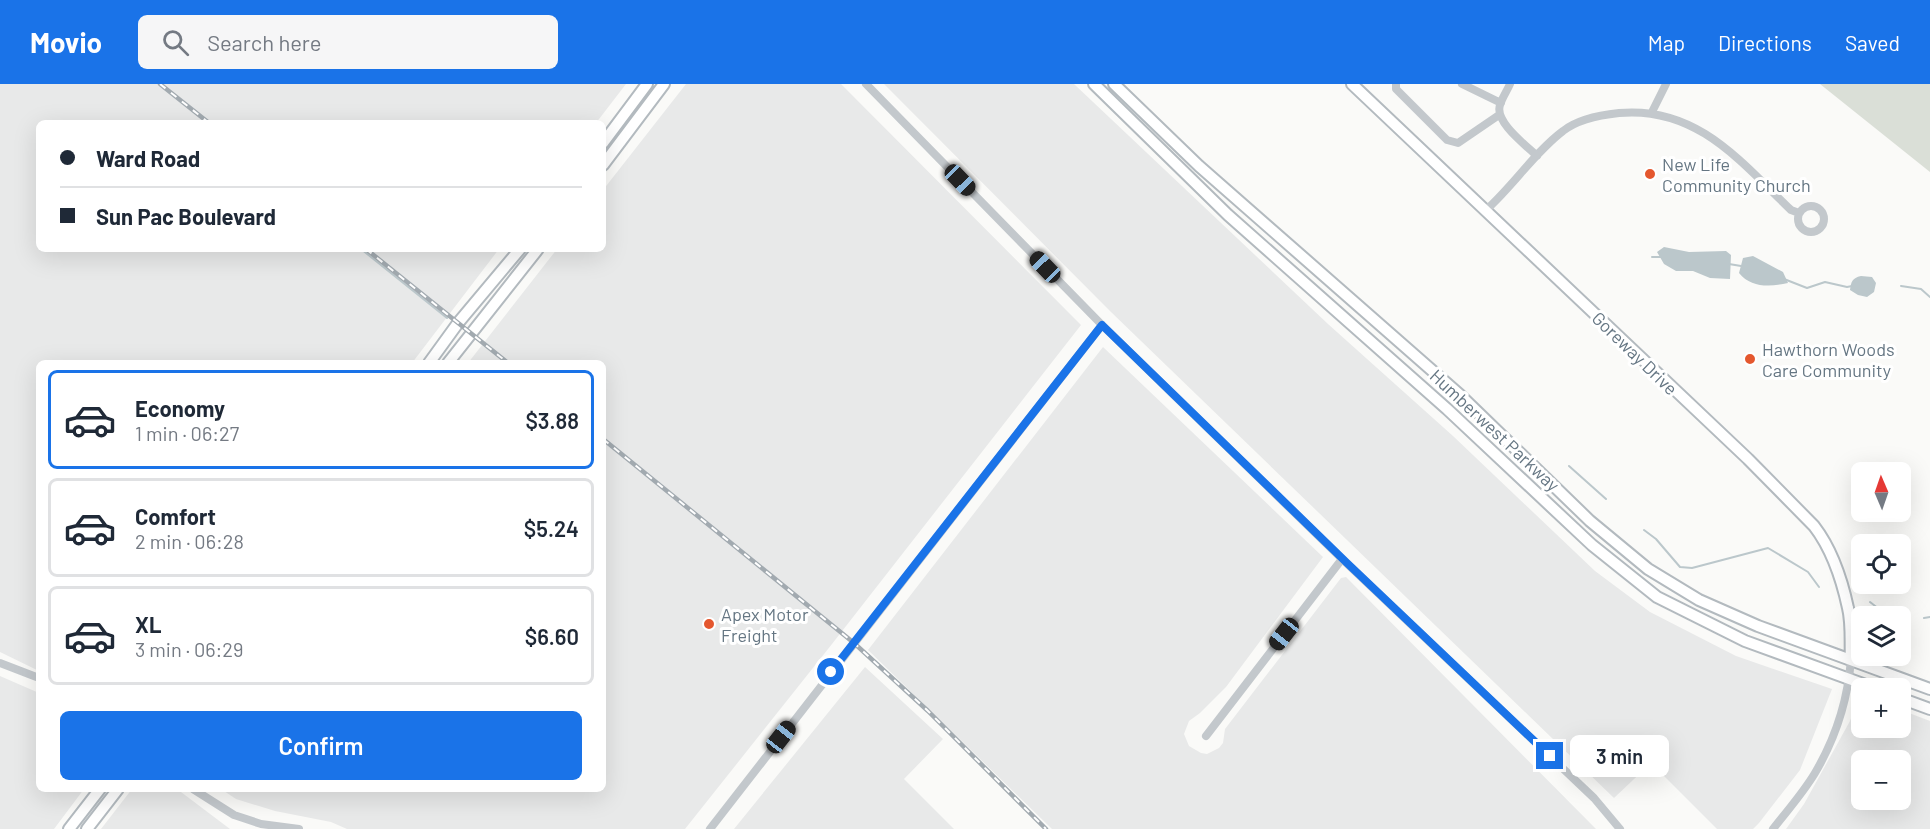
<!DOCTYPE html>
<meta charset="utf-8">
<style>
:root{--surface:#fff;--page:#f6f6f7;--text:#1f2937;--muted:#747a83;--line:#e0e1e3;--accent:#1a73e8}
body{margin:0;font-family:Barlow,sans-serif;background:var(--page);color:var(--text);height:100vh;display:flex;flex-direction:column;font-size:22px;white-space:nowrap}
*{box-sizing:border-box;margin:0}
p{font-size:20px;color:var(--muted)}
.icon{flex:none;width:33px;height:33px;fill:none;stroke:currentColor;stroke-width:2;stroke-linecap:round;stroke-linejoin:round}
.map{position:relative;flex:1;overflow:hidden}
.sheet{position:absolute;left:36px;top:276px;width:570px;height:432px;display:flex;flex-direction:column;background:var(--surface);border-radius:9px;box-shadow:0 6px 24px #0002}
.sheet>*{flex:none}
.top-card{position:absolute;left:36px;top:36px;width:570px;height:132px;border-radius:9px;box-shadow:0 6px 24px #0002;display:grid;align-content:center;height:132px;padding:0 24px;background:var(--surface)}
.needle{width:39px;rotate:358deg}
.buttons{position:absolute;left:1851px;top:378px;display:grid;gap:12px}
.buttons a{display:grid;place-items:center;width:60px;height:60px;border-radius:9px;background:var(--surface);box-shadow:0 6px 24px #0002;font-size:30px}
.end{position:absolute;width:27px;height:27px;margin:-14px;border:8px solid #1a73e8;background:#fff;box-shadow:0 0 0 3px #fff}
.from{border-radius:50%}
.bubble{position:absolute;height:42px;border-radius:9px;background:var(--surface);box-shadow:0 6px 24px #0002;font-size:20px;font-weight:600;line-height:42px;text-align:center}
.car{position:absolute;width:18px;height:36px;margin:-18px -9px;border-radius:8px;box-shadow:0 0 4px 2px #0007;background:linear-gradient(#222 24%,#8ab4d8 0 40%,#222 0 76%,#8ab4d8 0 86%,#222 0)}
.top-card b{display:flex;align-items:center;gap:21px;height:57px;font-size:22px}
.top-card b+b{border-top:2px solid var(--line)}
.top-card i{width:15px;height:15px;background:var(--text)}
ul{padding:10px 0 0;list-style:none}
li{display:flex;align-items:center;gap:18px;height:99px;margin:0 12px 9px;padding:0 12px;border:3px solid var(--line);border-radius:9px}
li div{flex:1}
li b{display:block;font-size:22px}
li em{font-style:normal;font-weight:600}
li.selected{border-color:var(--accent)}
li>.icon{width:54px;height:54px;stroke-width:1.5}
.button{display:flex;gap:12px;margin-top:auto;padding:12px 24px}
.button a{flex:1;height:69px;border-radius:9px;background:var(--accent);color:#fff;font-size:24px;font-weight:600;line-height:69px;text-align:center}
header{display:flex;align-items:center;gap:36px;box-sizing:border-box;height:84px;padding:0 30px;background:var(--accent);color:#fff}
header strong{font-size:28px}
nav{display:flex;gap:33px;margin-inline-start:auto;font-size:21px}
.search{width:420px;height:54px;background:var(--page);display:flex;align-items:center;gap:15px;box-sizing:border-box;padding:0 21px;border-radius:9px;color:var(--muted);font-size:22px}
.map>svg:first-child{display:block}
.built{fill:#e8e9e9;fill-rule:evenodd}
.green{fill:#dadfd7}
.water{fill:#bbc7cb}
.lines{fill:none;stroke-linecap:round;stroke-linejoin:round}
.stream{stroke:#bbc7cb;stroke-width:2}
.secondary-casing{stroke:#b3babf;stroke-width:14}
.street{stroke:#c3c8cc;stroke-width:8}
.secondary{stroke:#fff;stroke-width:10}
.rail-casing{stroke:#a2aab0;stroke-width:4.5}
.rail{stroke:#fff;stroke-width:2;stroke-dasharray:7;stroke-linecap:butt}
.route{stroke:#1a73e8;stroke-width:8}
.poi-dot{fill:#e4572e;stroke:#fff;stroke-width:2}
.labels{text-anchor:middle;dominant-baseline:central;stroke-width:6;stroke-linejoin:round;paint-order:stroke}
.poi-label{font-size:18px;fill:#657683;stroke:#fff;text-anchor:start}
.street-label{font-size:18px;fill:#657683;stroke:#fff}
</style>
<header>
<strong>Movio</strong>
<div class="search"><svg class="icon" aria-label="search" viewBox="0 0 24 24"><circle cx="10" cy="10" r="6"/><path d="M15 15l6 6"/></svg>Search here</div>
<nav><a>Map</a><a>Directions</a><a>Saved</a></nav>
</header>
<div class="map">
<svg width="1930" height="745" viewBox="0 0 1930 745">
<rect width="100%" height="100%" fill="#fafaf8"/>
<path class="built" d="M0,0H626L596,39H39V165H499L412,279H39V587L0,568Z
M686,0H841L1081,241L832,560L685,745H347L331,738L275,727L236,715L221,705H603V279H468L557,165H603V106Z
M884,0H1074L1328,240L1453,352L1595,487L1650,528L1736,572L1832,605L1800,686L1759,739L1753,745H1717L1651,679L1614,714L1111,228Z
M1103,263L1323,473L1226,603L1200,629L1189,637L1184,650L1189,662L1201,669L1207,670L1219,664L1223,659L1225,645L1341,494L1346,493L1596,745H1052L868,566Z
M865,583L943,655L904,695L954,745H734Z
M0,592L39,609V705H84L54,745H0Z
M1861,615L1862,644H1900L1901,626L1930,637V745H1786L1804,720L1850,637L1858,617ZM1900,676V716H1862V676Z
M132,705H177L230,745H101Z"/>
<path class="green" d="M1820,0H1930V88Z"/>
<path class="water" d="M1664,163L1689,168L1726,167L1731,171L1730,195L1710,194L1693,187H1676L1664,180L1657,168Z
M1753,172L1783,188L1788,199C1770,203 1751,204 1739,189L1743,174Z
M1861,192L1872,193L1876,199L1874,208L1867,213L1858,211L1850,206C1851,198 1852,194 1861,192Z"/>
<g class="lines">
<path class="stream" d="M361,165L447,234
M1652,173H1661
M1729,180L1741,182
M1784,195L1807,204L1825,198L1847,203L1852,202
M1901,202L1921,205L1930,213
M1569,382L1606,415
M1644,446L1656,455L1680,483L1692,484L1768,464L1808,488L1819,503
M1870,518L1888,532
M1924,534L1930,533
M1900,538L1904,539"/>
<g class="secondary-casing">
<path id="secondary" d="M1094,0L1228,131L1447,325L1592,461L1657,513L1745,557L1874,604
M1114,0L1199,82L1460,311L1590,437L1648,485L1699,516L1758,542L1930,605
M1352,0L1748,375L1814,442C1831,464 1842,496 1848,524C1852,540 1850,559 1851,575
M603,59L647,0
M603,81L664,0
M429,279L458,239L520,165
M448,279L538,165
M1900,614L1930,625
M69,745L100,705
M87,745L118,705"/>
</g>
<path class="street" d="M866,0L1102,241L1342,475L1594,714L1620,745
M1396,0V5L1447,56L1458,59L1499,31
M1462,0L1501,19
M1510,0C1507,7 1502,14 1500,21C1494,38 1527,62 1537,72
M1652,28L1666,0
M1798 135a13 13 0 1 1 26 0a13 13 0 1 1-26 0Z
M1486,126C1513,102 1535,68 1563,47C1578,35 1600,31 1619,29C1697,22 1740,77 1791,126L1799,129
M0,579L39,594
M1206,652L1342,475
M193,705L234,731L261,740L299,745
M710,745L1102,241
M1773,745C1787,727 1803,709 1815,689C1835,655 1848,615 1851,575"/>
<use href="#secondary" class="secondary"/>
<g class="rail-casing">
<path id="rail" d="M160,0L209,39
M366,165L508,279
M603,355L854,559L928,627L1046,745"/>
</g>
<use href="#rail" class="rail"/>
</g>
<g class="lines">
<path class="route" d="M831,588L1102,241L1347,479L1550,672"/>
</g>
<g class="poi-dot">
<circle cx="1650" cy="90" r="6"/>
<circle cx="1750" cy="275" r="6"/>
<circle cx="709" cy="540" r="6"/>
</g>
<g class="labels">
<g class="poi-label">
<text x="1662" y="80">New Life<tspan x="1662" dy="21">Community Church</tspan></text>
<text x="1762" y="265">Hawthorn Woods<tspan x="1762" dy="21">Care Community</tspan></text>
<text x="721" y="530">Apex Motor<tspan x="721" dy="21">Freight</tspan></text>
</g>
<g class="street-label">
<text transform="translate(1635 269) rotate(44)">Goreway Drive</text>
<text transform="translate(1495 346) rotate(43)">Humberwest Parkway</text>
</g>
</g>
</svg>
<div class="buttons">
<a><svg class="needle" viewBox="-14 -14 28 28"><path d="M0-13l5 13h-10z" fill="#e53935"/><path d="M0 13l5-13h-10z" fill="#747a83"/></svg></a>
<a><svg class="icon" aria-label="locate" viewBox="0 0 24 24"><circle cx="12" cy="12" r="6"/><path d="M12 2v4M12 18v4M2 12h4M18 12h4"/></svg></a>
<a><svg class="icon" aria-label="layers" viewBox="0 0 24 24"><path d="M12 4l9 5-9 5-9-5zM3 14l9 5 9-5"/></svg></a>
<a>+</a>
<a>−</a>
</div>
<i class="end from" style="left:831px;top:588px"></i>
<i class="end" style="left:1550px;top:672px"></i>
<div class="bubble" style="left:1570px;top:651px;width:99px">3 min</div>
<i class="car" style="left:960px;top:96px;rotate:136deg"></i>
<i class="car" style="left:1045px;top:183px;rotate:316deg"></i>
<i class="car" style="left:1284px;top:550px;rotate:218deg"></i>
<i class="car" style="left:781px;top:653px;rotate:38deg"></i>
<div class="top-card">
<b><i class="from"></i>Ward Road</b>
<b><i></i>Sun Pac Boulevard</b>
</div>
<section class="sheet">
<ul>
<li class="selected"><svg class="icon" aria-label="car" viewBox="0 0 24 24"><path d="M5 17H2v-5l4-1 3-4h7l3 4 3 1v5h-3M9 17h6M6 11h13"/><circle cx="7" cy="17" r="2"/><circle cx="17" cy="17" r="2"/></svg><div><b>Economy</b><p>1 min · 06:27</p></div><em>$3.88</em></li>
<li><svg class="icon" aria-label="car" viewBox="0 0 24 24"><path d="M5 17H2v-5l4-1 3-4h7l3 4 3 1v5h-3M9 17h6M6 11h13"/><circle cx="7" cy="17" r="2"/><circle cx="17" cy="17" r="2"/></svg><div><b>Comfort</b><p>2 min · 06:28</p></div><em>$5.24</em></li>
<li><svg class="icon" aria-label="car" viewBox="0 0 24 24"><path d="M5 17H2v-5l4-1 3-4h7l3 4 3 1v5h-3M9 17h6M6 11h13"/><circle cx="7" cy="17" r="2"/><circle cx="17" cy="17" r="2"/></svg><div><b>XL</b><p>3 min · 06:29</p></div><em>$6.60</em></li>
</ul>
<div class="button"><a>Confirm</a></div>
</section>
</div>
